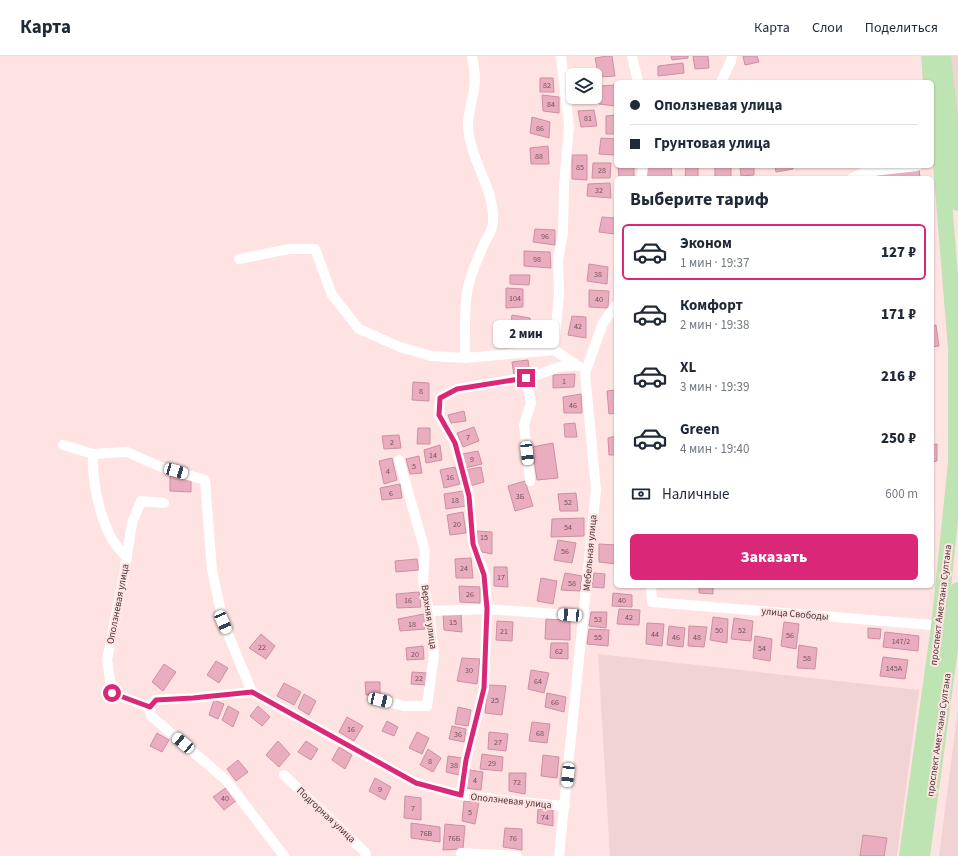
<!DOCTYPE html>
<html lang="ru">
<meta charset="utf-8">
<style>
:root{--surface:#fff;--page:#f2f2f3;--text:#1f2937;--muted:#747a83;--line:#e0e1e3;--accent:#db2777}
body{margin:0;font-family:"Source Sans 3",sans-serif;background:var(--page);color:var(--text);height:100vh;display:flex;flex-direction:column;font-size:15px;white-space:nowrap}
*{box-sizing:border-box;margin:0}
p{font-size:13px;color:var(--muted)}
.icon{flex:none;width:22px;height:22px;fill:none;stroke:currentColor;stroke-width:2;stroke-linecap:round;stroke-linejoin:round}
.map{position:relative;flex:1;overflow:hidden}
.drawer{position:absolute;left:614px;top:120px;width:320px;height:412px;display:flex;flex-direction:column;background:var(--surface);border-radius:6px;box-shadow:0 1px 3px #0004}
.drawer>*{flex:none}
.banner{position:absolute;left:614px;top:24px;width:320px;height:88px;border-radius:6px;box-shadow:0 1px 3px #0004;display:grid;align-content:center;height:88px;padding:0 16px;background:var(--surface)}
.tools{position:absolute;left:566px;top:12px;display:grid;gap:8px}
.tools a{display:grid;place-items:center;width:36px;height:36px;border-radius:6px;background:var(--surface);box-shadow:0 1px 3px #0004;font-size:20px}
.end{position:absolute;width:18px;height:18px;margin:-9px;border:5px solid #db2777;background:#fff;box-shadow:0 0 0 2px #fff}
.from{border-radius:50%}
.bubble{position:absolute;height:28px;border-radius:6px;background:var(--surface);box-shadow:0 1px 3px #0004;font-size:13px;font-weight:800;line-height:28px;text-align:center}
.car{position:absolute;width:12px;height:24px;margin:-12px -6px;border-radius:5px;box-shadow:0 0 3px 1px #0007;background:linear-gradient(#fff 24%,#345 0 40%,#fff 0 76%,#345 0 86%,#fff 0)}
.banner b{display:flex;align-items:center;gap:14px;height:38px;font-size:15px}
.banner b+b{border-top:1px solid var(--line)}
.banner i{width:10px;height:10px;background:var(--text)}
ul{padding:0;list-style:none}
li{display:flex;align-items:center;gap:12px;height:56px;margin:0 8px 6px;padding:0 8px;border:2px solid transparent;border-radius:6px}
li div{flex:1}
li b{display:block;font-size:15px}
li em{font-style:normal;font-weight:800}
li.current{border-color:var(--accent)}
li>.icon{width:36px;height:36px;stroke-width:1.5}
h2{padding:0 16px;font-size:18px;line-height:48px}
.pay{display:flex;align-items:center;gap:10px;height:44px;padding:0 16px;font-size:15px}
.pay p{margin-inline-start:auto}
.cta{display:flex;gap:8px;margin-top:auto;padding:8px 16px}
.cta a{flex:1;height:46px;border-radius:6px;background:var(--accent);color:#fff;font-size:16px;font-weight:800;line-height:46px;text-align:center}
header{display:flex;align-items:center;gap:24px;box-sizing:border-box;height:56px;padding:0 20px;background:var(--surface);border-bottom:1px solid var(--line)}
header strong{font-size:19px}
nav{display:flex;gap:22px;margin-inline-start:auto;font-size:14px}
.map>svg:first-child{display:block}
.built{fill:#f2d3d3}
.building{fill:#eaadbf;stroke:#cb90a2}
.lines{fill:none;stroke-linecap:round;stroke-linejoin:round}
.minor{stroke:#fff;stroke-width:10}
.primary{stroke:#bee4b3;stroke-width:16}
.route{stroke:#db2777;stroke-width:5}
.labels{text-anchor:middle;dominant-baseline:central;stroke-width:4;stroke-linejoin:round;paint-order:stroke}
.number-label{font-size:8px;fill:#745257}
.street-label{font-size:10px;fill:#4d3434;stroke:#fee3e2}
</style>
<header>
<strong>Карта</strong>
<nav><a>Карта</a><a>Слои</a><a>Поделиться</a></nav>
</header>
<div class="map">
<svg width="958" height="800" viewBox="0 0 958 800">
<rect width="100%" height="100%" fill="#fee3e2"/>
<path class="built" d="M947,0H958V119Z
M598,598L919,634L897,800H610Z
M958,652V800H939Z"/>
<path class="building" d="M607,0H612L615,20L599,21L595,2Z
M671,0H688V2L672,4Z
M693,0H708L709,12L695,13Z
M743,0H757L759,6L745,9Z
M683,7L684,17L658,20V10Z
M540,22H553L554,36H540Z
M615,29L616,50L599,48L600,30Z
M542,39L559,41V57L543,55Z
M594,54L597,70L581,71L578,55Z
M616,59V78H606V60Z
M532,61L550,66L549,82L530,77Z
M601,82L616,83L615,99L599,98Z
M548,90L549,108H531L530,92Z
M572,99H587V124L572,123Z
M593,107H611L610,122H592Z
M618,110H634V122H619Z
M647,110H671L672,122H647Z
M686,110H698V122H685Z
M715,110H731V121H715Z
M740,110H754V119L741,120Z
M775,110H793V113L776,116Z
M919,112L920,122H879L878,118Z
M610,127L611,142L587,140L588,128Z
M602,161L615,162V178L599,176Z
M535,173L555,174V189L533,186Z
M524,195L550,196L551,212L524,210Z
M589,208L608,211L607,228L587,225Z
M510,219H530L529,229L510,228Z
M506,232L523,233V251L506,252Z
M589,234L609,235L608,252L589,251Z
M512,259L530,262V280L509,278Z
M572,260L586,261V282L568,279Z
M936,269L939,290L932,291V270Z
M528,304L530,319L514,320L512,306Z
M575,318L574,331L553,332V319Z
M413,326L429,327V345L412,344Z
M616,334V357L609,358L607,335Z
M581,338L582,357H564L563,341Z
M464,355L466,365L451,367L448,359Z
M575,367L577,381H565L564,368Z
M474,371L479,385L463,391L457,377Z
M418,372H430V388H417Z
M399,379L401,392L384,393L382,380Z
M616,380V399H609L608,382Z
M553,387L558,422L537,424L532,391Z
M937,388V405L932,406V389Z
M440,389L442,404L426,407L424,394Z
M478,395L482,408L465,412L462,398Z
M419,400L422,417L410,418L406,403Z
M392,402L397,424L384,428L379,405Z
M455,411L460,428L444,432L440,414Z
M481,411L484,426L470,430L465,414Z
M170,420L191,423V436L170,435Z
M525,425L533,450L515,455L508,430Z
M400,428L402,442L382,444L380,432Z
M463,435L466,450L446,453L444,438Z
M576,437L578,455H560L558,438Z
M463,456L466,477L450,479L447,459Z
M584,462V480L551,481L552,463Z
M477,475L492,476V498L482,496L476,486Z
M558,484L576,487L572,507L554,504Z
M599,488L616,489V508L599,506Z
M471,502L473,522H456L455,503Z
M417,503L419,514L396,516L395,505Z
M494,511H507L508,531L494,530Z
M565,517L582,520L580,535L561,534Z
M594,517L605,518L604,532L592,531Z
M541,522L557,525L553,548L537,545Z
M459,530L480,531V547L460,546Z
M699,530H713V538L699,537Z
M419,536L421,551L397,552L396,538Z
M613,537L632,539V551L612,550Z
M619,553L640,554L639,569L617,568Z
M591,556H607L606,572L589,570Z
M424,558L425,573L400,575L398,563Z
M443,558H461L462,576L444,574Z
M713,561L728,563L727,587L710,584Z
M734,562L753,565L751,585L731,583Z
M546,563L570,564V584L545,583Z
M497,565L513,566L512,585L496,584Z
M784,566L799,568L796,593L781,590Z
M647,567L664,568L662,590L646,588Z
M669,570L685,572L683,591L667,589Z
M689,570L707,571L704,591L688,590Z
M868,572L881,573L880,583L868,582Z
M589,573L609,574L608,590L587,588Z
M885,576L919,580L918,595L883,591Z
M261,578L275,590L266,603L249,592Z
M755,580L772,583L770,605L753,602Z
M551,587H568V603L550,602Z
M799,589L817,592L815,613L797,612Z
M423,590L424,603L407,604L406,592Z
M883,601L908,604L905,623L880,620Z
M462,602L480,603L477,628L457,625Z
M216,605L228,612L219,627L207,619Z
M164,608L176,616L163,635L152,626Z
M531,614L549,617L544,637L528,633Z
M412,616L427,617L426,629L411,628Z
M365,626H380V639H366Z
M284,627L301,636L294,649L277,640Z
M488,629L506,630L502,659L485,657Z
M547,637L566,641L564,656L545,651Z
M304,638L316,645L309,659L298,652Z
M214,644L224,648L218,663L209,659Z
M228,650L239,656L233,671L222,664Z
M258,650L270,661L262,670L250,660Z
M458,651L471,654L468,670L455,668Z
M347,661L363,670L354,685L339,676Z
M387,665L398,671L394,680L382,675Z
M532,666L550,668L547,687L529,685Z
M452,670L466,673L464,686L449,683Z
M417,676L429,682L422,698L409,692Z
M489,676L508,678L506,695L488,693Z
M157,677L169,684L162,696L150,690Z
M278,685L290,698L279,711L266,699Z
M306,685L318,693L311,704L298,696Z
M339,691L352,699L345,713L332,704Z
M428,693L441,702L433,716L420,709Z
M482,698L503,701L502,715L480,713Z
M543,699L559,701L557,722L541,720Z
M448,700L462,702L459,719L446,716Z
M238,704L248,716L236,725L227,713Z
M469,714L483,716L481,734L466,732Z
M509,717H526L525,738L509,735Z
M375,722L391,731L385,744L369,735Z
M227,731L237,744L224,754L213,741Z
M405,740L421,742V764L404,762Z
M464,745L479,746L475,768L462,765Z
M538,753L553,754V770L537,767Z
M411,767L440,771V786L411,782Z
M445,768L465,770L463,793L443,794Z
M505,772L522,773V794L503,791Z
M863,779L887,782L884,800H860Z"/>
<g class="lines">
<path class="minor" d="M561,0L569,70L564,129L563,177L558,204L559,238L554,294L578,310
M632,0L638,26
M721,26L731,5L732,0
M642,122L643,110
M852,122L865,116L917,110
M239,203L289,193H315L332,239L359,273L400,291L431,300L465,302L554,294
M465,302C466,279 463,254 468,231C471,217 478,202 484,188C487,181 493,175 493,166C495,132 469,103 468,69C468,57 472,46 474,33C476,22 474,11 472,0
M526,322L531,347L524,369L530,425
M63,389L93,398L127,396L161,411L205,424L212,514L223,566L252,636
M93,398C92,426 99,460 113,485C117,491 122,496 127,502
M651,530L652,546L944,570
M429,555L487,553L584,560
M381,644L404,650H427L434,600L429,555L423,525L425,495L399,404
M149,651L112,637L107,604L124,519L132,467L141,445L164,447
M284,719L365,796L366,800
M461,739L466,704L484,632L487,553L485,519L473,488L469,440L455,387L439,359L440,342L457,333L534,320L559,311L577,309
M461,797L517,800
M284,800L226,724L151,660L149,651L155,644L193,642L252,636L416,727L461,739L509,745L565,750
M559,800L596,434L585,317L603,267L616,249"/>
<path class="primary" d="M929,0L931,26
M943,0L955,107L958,147
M907,800L939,570L956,407V293L941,108L932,35
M922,800L958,534"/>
</g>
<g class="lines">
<path class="route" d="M112,637L150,651L156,644L193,642L252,636L416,727L461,739L466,704L484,632L487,553L484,519L473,488L469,440L455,387L439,359L440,342L457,333L526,322"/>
</g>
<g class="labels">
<g class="number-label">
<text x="547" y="29">82</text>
<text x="551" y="48">84</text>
<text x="588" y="62">81</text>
<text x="540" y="72">86</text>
<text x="539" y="100">88</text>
<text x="580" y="111">85</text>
<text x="602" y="114">28</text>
<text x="599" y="134">32</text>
<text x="545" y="180">96</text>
<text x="537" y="203">98</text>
<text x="598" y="218">38</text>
<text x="515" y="242">104</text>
<text x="599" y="243">40</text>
<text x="578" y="270">42</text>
<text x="564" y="325">1</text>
<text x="421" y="335">8</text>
<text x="573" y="349">46</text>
<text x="468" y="381">7</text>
<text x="392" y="386">2</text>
<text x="433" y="399">14</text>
<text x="472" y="403">9</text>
<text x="414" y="410">5</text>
<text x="388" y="415">4</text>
<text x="450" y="421">16</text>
<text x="391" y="437">6</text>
<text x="520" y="440">3Б</text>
<text x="455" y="444">18</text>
<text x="568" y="446">52</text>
<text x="457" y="468">20</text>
<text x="568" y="471">54</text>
<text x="484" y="481">15</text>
<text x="565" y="495">56</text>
<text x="464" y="512">24</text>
<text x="501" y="521">17</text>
<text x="572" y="527">58</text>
<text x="470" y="538">26</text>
<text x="408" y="544">16</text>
<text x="622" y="544">40</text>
<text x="629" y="561">42</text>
<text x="598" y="563">53</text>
<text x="453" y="566">15</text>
<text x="412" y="568">18</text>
<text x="719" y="574">50</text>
<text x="742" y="574">52</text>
<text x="504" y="575">21</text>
<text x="655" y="578">44</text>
<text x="790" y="579">56</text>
<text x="598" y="581">55</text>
<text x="676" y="581">46</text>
<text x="697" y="581">48</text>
<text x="901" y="585">147/2</text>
<text x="262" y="591">22</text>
<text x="762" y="592">54</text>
<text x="559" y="595">62</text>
<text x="415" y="598">20</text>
<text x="807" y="602">58</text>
<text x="894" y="612">145А</text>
<text x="469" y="614">30</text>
<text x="419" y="622">22</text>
<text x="538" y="625">64</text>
<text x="495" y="644">25</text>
<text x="555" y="646">66</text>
<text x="351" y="673">16</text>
<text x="540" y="677">68</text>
<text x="458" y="678">36</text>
<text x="498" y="686">27</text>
<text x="430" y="705">8</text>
<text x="492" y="707">29</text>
<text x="454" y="709">38</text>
<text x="475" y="724">4</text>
<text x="517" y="726">72</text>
<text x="380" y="733">9</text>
<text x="225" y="742">40</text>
<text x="413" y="752">7</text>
<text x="470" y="756">5</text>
<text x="545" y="761">74</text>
<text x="426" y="777">76В</text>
<text x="454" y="782">76Б</text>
<text x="513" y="782">76</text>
</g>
<g class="street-label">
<text transform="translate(590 497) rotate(-85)">Мебельная улица</text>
<text transform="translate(118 548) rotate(-79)">Оползневая улица</text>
<text transform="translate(941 549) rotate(-83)">проспект Аметхана Султана</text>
<text transform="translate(795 558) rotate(5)">улица Свободы</text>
<text transform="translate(429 561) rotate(82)">Верхняя улица</text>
<text transform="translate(939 679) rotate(-82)">проспект Амет-хана Султана</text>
<text transform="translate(511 745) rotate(6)">Оползневая улица</text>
<text transform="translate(326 759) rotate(43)">Подгорная улица</text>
</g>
</g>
</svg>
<div class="tools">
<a><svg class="icon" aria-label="layers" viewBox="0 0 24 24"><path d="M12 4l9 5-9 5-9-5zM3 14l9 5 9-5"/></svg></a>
</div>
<i class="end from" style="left:112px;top:637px"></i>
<i class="end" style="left:526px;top:322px"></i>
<div class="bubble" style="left:493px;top:264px;width:66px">2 мин</div>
<i class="car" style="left:527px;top:397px;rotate:174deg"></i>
<i class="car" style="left:176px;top:415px;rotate:106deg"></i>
<i class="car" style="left:570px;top:559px;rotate:274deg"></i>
<i class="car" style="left:223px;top:566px;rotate:157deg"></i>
<i class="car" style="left:380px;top:644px;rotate:103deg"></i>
<i class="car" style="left:183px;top:687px;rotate:310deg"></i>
<i class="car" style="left:568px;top:719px;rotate:186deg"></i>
<div class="banner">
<b><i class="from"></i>Оползневая улица</b>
<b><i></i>Грунтовая улица</b>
</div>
<section class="drawer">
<h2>Выберите тариф</h2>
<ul>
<li class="current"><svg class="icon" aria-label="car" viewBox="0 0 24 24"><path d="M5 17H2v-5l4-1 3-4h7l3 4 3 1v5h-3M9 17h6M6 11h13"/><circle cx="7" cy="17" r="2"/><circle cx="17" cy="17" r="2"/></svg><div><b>Эконом</b><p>1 мин · 19:37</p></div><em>127 ₽</em></li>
<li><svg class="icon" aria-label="car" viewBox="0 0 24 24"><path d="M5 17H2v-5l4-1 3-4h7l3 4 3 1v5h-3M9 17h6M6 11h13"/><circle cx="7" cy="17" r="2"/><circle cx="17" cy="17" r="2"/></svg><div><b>Комфорт</b><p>2 мин · 19:38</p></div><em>171 ₽</em></li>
<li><svg class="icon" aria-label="car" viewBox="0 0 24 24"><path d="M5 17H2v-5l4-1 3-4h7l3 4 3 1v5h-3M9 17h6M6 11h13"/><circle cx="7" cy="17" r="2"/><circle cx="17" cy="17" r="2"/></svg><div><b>XL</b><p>3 мин · 19:39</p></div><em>216 ₽</em></li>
<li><svg class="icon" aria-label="car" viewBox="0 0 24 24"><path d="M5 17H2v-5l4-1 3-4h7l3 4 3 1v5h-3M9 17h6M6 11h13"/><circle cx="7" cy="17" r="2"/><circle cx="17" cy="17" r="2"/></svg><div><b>Green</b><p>4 мин · 19:40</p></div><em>250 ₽</em></li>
</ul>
<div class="pay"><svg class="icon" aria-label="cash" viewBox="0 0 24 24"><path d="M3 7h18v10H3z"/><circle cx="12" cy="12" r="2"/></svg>Наличные<p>600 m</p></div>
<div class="cta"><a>Заказать</a></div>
</section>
</div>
